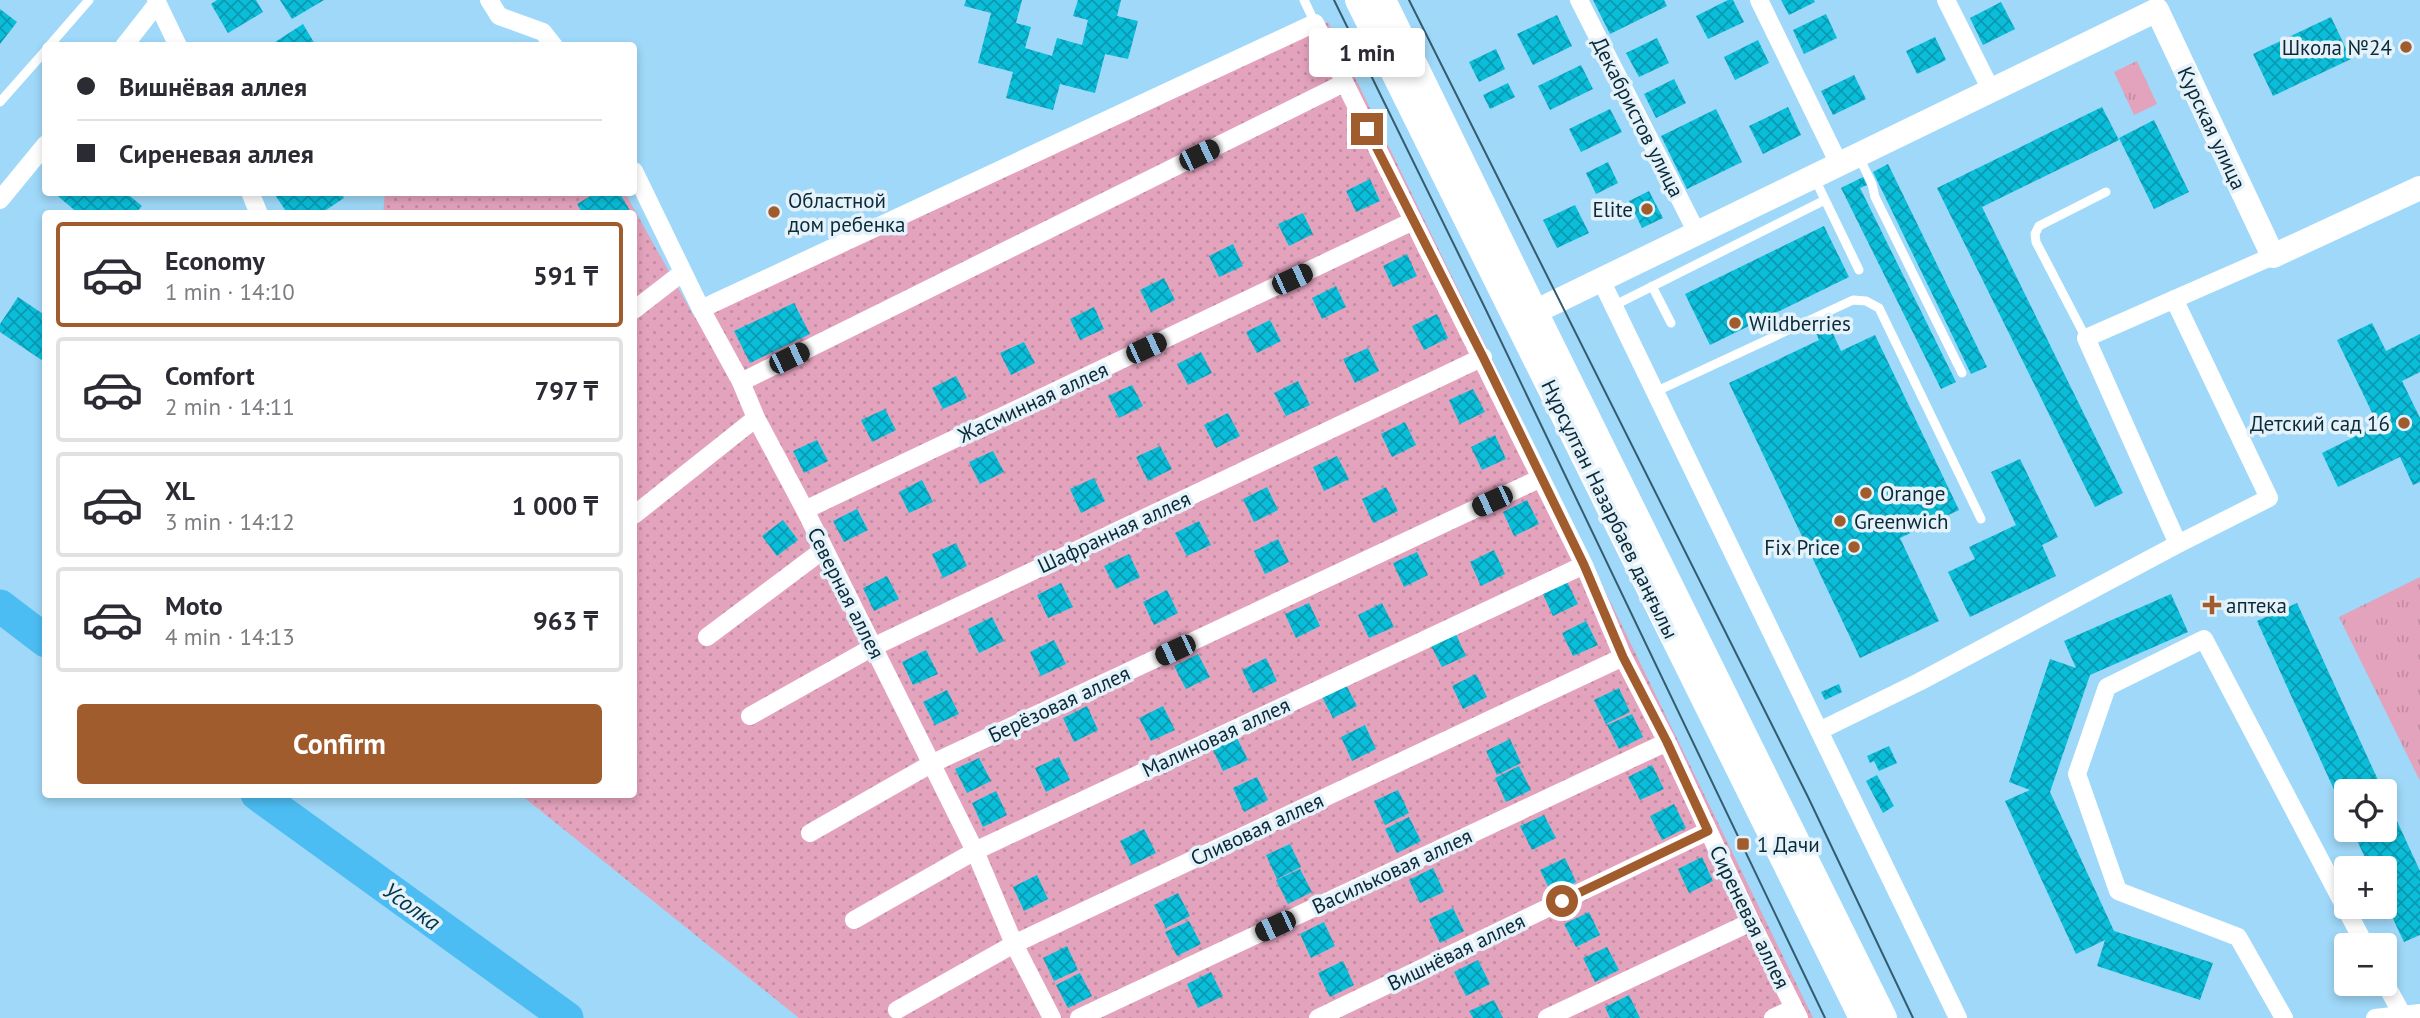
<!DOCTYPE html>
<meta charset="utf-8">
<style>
:root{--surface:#fff;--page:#f2f2f3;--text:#2b2b33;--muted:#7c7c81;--line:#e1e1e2;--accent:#a05c2d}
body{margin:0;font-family:"PT Sans",sans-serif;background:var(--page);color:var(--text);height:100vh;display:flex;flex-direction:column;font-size:26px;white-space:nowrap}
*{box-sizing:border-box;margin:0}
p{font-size:23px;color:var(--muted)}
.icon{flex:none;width:38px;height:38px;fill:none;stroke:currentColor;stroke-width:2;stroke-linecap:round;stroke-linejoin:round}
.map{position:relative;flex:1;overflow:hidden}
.drawer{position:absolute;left:42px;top:210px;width:595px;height:588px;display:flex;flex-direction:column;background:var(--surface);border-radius:7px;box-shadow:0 4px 10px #0003}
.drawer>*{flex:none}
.hud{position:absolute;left:42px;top:42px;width:595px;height:154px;border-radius:7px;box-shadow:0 4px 10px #0003;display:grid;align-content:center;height:154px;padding:0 35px;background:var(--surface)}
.buttons{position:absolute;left:2334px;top:779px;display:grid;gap:14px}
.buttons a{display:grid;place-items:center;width:63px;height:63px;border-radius:7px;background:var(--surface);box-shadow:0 4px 10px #0003;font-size:35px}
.end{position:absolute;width:32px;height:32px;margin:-16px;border:9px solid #a05c2d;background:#fff;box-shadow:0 0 0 4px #fff}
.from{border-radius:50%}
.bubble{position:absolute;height:49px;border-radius:7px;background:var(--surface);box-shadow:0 4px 10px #0003;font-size:23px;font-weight:700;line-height:49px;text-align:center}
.car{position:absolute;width:21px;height:42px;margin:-21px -10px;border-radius:9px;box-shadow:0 0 5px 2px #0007;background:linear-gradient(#222 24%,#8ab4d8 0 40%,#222 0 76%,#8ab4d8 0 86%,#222 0)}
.hud b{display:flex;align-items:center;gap:24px;height:66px;font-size:26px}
.hud b+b{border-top:2px solid var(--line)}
.hud i{width:18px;height:18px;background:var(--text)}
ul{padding:12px 0 0;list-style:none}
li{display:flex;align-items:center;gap:21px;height:105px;margin:0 14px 10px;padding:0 21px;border:4px solid var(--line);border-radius:7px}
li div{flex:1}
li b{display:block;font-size:26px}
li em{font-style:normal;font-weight:700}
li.current{border-color:var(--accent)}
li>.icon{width:63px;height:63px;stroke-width:1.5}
.action{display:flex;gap:14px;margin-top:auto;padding:14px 35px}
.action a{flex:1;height:80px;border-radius:7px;background:var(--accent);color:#fff;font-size:28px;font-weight:700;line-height:80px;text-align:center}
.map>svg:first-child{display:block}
.park{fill:url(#park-tufts)}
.garden{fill:url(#garden-dots)}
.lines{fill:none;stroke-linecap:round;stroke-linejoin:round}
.river{stroke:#4cbdf3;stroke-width:33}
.building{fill:url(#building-cross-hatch)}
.lane{stroke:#fff;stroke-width:9}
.street{stroke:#fff;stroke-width:18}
.secondary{stroke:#fff;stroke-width:24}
.primary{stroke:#fff;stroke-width:26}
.tram{stroke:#345b6e;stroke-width:2}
.route{stroke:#a05c2d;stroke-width:9}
.poi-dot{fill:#a05c2d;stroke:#e5f2fa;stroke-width:2.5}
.labels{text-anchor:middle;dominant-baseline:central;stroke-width:7;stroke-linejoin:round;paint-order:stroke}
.poi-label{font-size:21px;fill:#0b2a39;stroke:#e5f2fa;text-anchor:start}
.street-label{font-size:21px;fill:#0b2a39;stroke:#e5f2fa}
.water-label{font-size:23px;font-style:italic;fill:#003449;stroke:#e5f2fa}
</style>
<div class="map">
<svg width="2420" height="1018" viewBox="0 0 2420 1018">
<defs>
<pattern id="park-tufts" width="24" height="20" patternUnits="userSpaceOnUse" patternTransform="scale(1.75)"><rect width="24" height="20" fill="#e4a3bd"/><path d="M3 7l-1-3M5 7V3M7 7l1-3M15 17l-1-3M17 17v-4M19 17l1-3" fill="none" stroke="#c28ca3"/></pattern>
<pattern id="garden-dots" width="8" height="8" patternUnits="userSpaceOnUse" patternTransform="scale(1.75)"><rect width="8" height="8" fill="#e4a3bd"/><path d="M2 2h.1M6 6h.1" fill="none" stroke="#c28ca3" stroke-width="1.8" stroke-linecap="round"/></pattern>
<pattern id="building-cross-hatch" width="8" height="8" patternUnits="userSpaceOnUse" patternTransform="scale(1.75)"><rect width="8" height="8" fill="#0abdd9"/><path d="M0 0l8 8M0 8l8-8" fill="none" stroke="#099ab1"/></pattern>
</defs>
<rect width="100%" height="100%" fill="#9fd8f8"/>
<path class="park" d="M2137,61L2157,104L2134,115L2114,72Z
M2420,577V781L2339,617Z"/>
<path class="garden" d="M1328,22L1813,1018H799L521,795L634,794V214H383L385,193H625L695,318Z"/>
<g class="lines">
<path class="river" d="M0,606L46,641
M257,794L567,1018"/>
</g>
<path class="building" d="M217,0H256L263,12L228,33L211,4Z
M280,0H324L292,19Z
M966,0H1022L1016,23L1031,27L1025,48L1052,56L1057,38L1082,45L1088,20L1073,16L1078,0H1121L1117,16L1138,21L1128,59L1105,54L1095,93L1060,84L1053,110L1006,98L1013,72L978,63L991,13L964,6Z
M1593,0H1664L1667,6L1610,34Z
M1728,0H1733L1744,22L1708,39L1696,16Z
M1781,0H1814L1815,2L1789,15Z
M2001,2L2015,29L1983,45L1970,18Z
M0,9L17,22L0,44Z
M1826,14L1837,38L1804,54L1793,30Z
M1557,15L1572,46L1533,65L1517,34Z
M2331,17L2351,59L2273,96L2253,54Z
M303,24L316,46H269Z
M1935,37L1946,60L1917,74L1906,51Z
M1657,38L1669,63L1639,77L1626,53Z
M1758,40L1769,63L1735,80L1724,57Z
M1496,49L1505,69L1479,82L1469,62Z
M1581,65L1593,89L1550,110L1538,86Z
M1854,75L1866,99L1833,115L1821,91Z
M1674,79L1686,103L1656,118L1644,94Z
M1508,83L1515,97L1490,109L1483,95Z
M1788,107L1801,135L1763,154L1749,126Z
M2102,107L2119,140L1982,207L2123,493L2095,507L1937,188Z
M1610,109L1622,132L1581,152L1569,129Z
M1716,109L1742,162L1687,189L1661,136Z
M2154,120L2189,192L2154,209L2119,138Z
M1608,162L1618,183L1596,194L1586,173Z
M1888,164L1987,367L1971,374L1873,172Z
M1863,177L1867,185L1860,188L1956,382L1941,389L1841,188Z
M1370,179L1380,201L1356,212L1346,191Z
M1649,191L1663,218L1642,228L1629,201Z
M53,192H125L142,206L135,214H79Z
M278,192H340L344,198L320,214H288L275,195Z
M597,192H619L632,214H583L577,204Z
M1575,205L1589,233L1557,248L1543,220Z
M1303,213L1313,234L1289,246L1278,224Z
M1824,226L1849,277L1710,345L1685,294Z
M1233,244L1243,266L1219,277L1209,256Z
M1407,254L1417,276L1393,287L1383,266Z
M1164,278L1175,300L1151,312L1140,290Z
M1336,286L1346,307L1322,319L1312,298Z
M18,297L46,316V363L0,332V324Z
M794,303L810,334L750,363L734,331Z
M1094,307L1104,329L1080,340L1070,319Z
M1437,314L1448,338L1424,350L1412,326Z
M1270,320L1281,341L1257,353L1246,332Z
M2372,323L2386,351L2420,334V372L2402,381L2420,418V482L2413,485L2400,457L2338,487L2322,453L2378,425L2337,340Z
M1829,325L1841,351L1875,335L1959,510L1900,538L1939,621L1860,658L1729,383L1819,340L1815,331Z
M1024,342L1035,363L1011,375L1000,353Z
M1368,348L1379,371L1355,383L1343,359Z
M1201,352L1212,373L1188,385L1177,364Z
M956,376L967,398L943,409L932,388Z
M1298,381L1310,405L1286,416L1274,393Z
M1132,385L1143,406L1119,418L1108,396Z
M1473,389L1485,412L1460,424L1449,400Z
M885,409L896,430L872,442L861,420Z
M1228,413L1240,436L1216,448L1204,425Z
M1405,422L1416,445L1392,457L1381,434Z
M1495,435L1506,459L1482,470L1471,447Z
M817,440L828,461L804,473L793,451Z
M1160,446L1172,469L1148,481L1136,457Z
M993,451L1004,472L980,484L969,462Z
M1337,456L1349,479L1324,491L1313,467Z
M2020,459L2058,537L2042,545L2056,576L1970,617L1948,572L1975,559L1969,547L2016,525L1991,472Z
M1094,478L1105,501L1081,513L1070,489Z
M922,480L933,502L909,513L899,492Z
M1267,487L1278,510L1254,522L1243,499Z
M1386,487L1398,511L1373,523L1362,499Z
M1527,500L1539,524L1514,536L1503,512Z
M857,509L868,530L844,542L833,521Z
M783,520L798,540L777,556L762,536Z
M1199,521L1211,545L1187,556L1175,533Z
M1278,539L1289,562L1265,574L1254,551Z
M956,543L967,566L943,578L932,554Z
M1494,550L1505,574L1481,586L1470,562Z
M1417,552L1428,575L1404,587L1393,563Z
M1129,554L1140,577L1116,589L1104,566Z
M887,576L899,599L874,611L863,588Z
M1566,580L1578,604L1553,616L1542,592Z
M1061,583L1073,607L1048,618L1037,595Z
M1167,590L1178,613L1154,625L1143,602Z
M2171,594L2188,632L2090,675L2050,792L2114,931L2213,963L2200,1000L2097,966L2105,940L2076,954L2005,801L2030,790L2009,782L2050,659L2076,668L2064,641Z
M1309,603L1320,626L1296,638L1285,614Z
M1382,603L1394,627L1369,638L1358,615Z
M2297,603L2383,791H2347V818L2257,621Z
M992,617L1004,641L979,653L968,629Z
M1586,621L1598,645L1573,656L1562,633Z
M1455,632L1466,656L1442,667L1430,644Z
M1054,640L1066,664L1041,676L1030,652Z
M926,650L938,674L913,685L902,662Z
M1198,654L1210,677L1186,689L1174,666Z
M1266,658L1277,681L1253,693L1242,670Z
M1476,674L1487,697L1463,709L1452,686Z
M1345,683L1357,706L1333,718L1321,695Z
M1839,684L1842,692L1825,700L1821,692Z
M1619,688L1630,712L1606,724L1594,700Z
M947,690L959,714L935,725L923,702Z
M1087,706L1098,730L1074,742L1063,718Z
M1163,706L1175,730L1151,741L1139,718Z
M1632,714L1643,737L1619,749L1607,725Z
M1365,725L1376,749L1352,761L1341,737Z
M1236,736L1248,760L1223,771L1212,748Z
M1510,739L1521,763L1497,775L1486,751Z
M1889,746L1897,763L1879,771L1874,761L1870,763L1867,756Z
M1059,757L1070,780L1046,792L1035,768Z
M979,758L991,781L967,793L955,769Z
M1652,765L1664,789L1640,800L1628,777Z
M1519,766L1531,790L1506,802L1495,778Z
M1877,775L1894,806L1883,813L1866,781Z
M1257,777L1268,800L1244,812L1233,788Z
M1398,790L1409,813L1385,825L1374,801Z
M996,791L1007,815L983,827L972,803Z
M2385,795L2420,871V935L2404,942L2385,902V868H2370L2352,830H2385Z
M1674,804L1686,828L1662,840L1650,816Z
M1544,815L1556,838L1532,850L1520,826Z
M1409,817L1421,841L1397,853L1385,829Z
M1144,829L1156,853L1132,865L1120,841Z
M1290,844L1301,867L1277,879L1266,855Z
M1702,857L1713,881L1689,893L1678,869Z
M1565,858L1576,882L1552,894L1540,870Z
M1433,868L1444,892L1420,903L1409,880Z
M1300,869L1312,892L1288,904L1276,880Z
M1037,875L1048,899L1024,911L1013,887Z
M1178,893L1190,916L1166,928L1154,905Z
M1453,908L1464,931L1440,943L1429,919Z
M1589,912L1600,935L1576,947L1564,924Z
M1189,921L1201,944L1177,956L1165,932Z
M1324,922L1335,946L1311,958L1300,934Z
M1067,946L1078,970L1054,981L1043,958Z
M1607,947L1619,970L1595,982L1583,958Z
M1478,960L1490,984L1466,996L1454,972Z
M1343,961L1354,985L1330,997L1318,973Z
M1211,972L1223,996L1198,1008L1187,984Z
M1080,973L1092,996L1068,1008L1056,985Z
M1629,995L1640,1018H1610L1605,1007Z
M1494,1000L1503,1018H1473L1469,1011Z"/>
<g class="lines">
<path class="lane" d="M1304,0L1315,23
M49,46L89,0
M0,102L46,50
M1859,157L1872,184L1875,197L1962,373
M1814,177L1859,270
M1652,286L1671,323
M1613,306L1825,200
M2086,338L2036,242L2035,234L2039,226L2106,192
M1655,392L1853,300L1866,301L1879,308L1981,519"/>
<path class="street" d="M156,0L178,46
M489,0L499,16L543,32L554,46
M1579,0L1697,233
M1759,0L1839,164
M1946,0L1991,90
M124,46L157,4
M634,171L701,309L741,382L756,418L805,510L975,851L1014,944L1052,1018
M250,192L259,214
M0,200L46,144
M1601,280L1958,1018
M701,309L1315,23L1584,565L1623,657L1667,742L1751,922L1799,1018
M634,310L683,272
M741,382L1344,83
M805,510L1413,221
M634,515L756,418
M2178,544L2086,338L2273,256
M707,637L823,550
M750,716L873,647L1483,357
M1821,730L1919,682L2178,544L2269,498L2174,299
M810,833L931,764L1541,478
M854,920L975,851L1584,565
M2385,983L2402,1014
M897,1010L1014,944L1623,657
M1079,1018L1667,742
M1318,1018L1708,831
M1547,1018L1751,922
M1773,1018L1794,1008
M2284,1018L2238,937L2118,891L2077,774L2107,687L2204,639L2365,945
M2375,1018L2420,1013"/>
<path class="secondary" d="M1518,320L2157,10L2273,256L2420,188"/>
<path class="primary" d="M1358,0L1862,1018
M1383,0L1535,312L1884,1018"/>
<path class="tram" d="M1334,0L1486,310L1825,1018
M1409,0L1808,797L1913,1018"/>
</g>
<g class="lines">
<path class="route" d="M1367,129L1483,357L1584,565L1623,657L1667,742L1708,831L1562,901"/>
</g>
<g class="poi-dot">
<circle cx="2406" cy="47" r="7"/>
<circle cx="1647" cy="209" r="7"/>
<circle cx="774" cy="212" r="7"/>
<circle cx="1735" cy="323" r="7"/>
<circle cx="2404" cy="423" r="7"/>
<circle cx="1866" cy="493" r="7"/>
<circle cx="1840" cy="521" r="7"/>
<circle cx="1854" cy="547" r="7"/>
<path d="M2208.5 594.5h7v7h7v7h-7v7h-7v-7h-7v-7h7z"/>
<rect x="1736" y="837" width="14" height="14" rx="3.5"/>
</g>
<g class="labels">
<g class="poi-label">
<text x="2392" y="47" text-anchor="end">Школа №24</text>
<text x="788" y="200">Областной<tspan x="788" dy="24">дом ребенка</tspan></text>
<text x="1633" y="209" text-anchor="end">Elite</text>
<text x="1749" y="323">Wildberries</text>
<text x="2390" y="423" text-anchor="end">Детский сад 16</text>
<text x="1880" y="493">Orange</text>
<text x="1854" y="521">Greenwich</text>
<text x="1840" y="547" text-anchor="end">Fix Price</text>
<text x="2226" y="605">аптека</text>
<text x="1757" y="844">1 Дачи</text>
</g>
<g class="street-label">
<text transform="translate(1638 117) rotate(63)">Декабристов улица</text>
<text transform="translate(2212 128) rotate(65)">Курская улица</text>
<text transform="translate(1033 402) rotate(-25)">Жасминная аллея</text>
<text transform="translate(1610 509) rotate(64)">Нұрсұлтан Назарбаев даңғылы</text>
<text transform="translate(1114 532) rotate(-25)">Шафранная аллея</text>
<text transform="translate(846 593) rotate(63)">Северная аллея</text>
<text transform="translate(1059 704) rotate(-25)">Берёзовая аллея</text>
<text transform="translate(1216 737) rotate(-25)">Малиновая аллея</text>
<text transform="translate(1257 829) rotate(-25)">Сливовая аллея</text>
<text transform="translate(1392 871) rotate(-25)">Васильковая аллея</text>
<text transform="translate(1750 917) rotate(64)">Сиреневая аллея</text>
<text transform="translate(1456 952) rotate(-26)">Вишнёвая аллея</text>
</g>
<g class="water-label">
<text transform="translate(412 906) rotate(36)">Усолка</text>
</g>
</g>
</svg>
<div class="buttons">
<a><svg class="icon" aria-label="locate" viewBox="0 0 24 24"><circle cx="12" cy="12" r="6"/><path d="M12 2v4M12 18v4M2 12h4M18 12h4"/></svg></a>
<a>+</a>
<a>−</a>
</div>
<i class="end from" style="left:1562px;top:901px"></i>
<i class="end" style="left:1367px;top:129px"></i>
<div class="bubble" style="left:1309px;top:28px;width:116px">1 min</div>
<i class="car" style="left:1199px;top:155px;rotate:64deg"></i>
<i class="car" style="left:1292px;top:279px;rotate:65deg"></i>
<i class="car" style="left:1146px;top:348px;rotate:65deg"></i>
<i class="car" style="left:789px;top:358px;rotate:64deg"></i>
<i class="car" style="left:1492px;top:501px;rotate:245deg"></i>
<i class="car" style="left:1175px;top:650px;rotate:245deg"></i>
<i class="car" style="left:1275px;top:926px;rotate:245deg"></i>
<div class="hud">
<b><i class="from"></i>Вишнёвая аллея</b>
<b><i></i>Сиреневая аллея</b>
</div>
<section class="drawer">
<ul>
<li class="current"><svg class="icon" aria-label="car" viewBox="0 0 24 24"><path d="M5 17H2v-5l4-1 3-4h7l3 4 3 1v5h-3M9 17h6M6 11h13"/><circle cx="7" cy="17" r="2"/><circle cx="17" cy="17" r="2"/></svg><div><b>Economy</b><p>1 min · 14:10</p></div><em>591 ₸</em></li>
<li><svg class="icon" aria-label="car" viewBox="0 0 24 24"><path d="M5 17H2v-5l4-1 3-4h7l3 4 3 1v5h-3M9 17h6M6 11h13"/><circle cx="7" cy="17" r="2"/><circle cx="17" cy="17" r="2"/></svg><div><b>Comfort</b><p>2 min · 14:11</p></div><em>797 ₸</em></li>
<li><svg class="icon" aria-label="car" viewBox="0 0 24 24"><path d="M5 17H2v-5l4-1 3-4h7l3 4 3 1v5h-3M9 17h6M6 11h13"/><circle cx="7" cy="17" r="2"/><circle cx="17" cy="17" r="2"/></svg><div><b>XL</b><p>3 min · 14:12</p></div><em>1 000 ₸</em></li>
<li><svg class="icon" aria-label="car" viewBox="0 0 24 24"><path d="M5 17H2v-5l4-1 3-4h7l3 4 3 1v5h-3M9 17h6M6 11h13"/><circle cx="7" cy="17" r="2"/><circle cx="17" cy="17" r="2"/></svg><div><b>Moto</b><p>4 min · 14:13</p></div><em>963 ₸</em></li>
</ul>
<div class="action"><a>Confirm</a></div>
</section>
</div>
